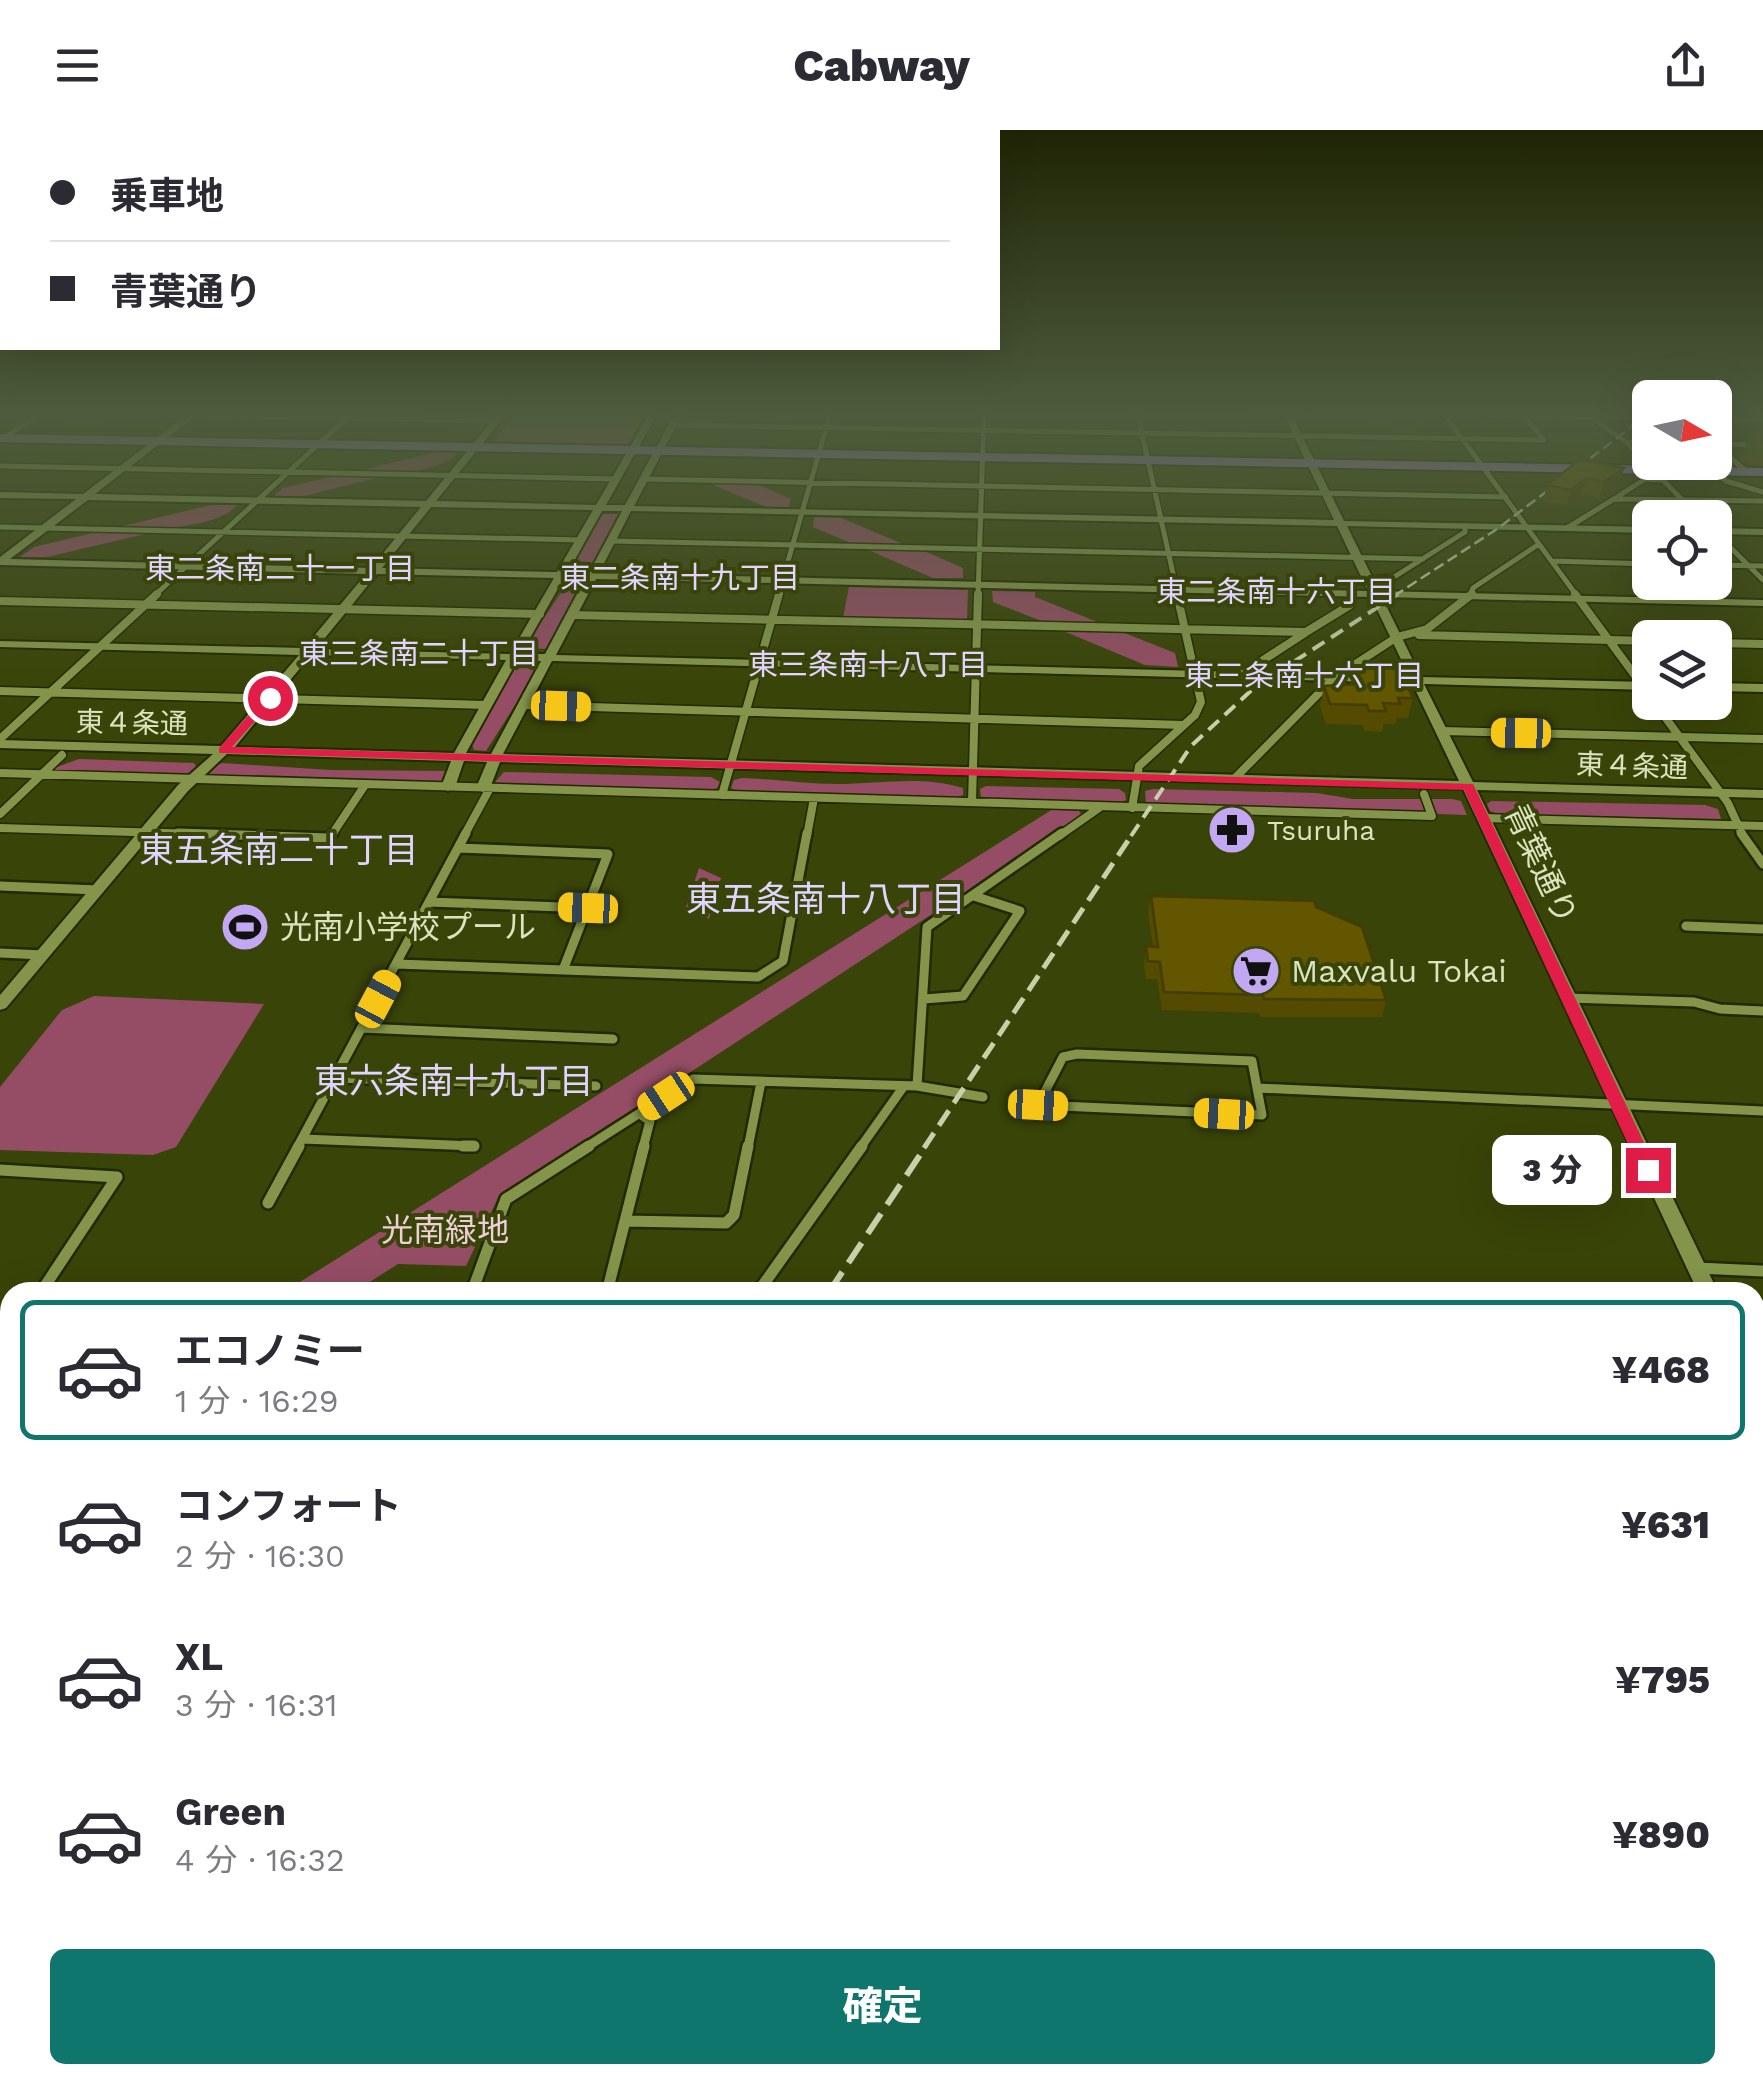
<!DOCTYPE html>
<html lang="ja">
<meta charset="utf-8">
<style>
:root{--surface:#fff;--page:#f7f7f7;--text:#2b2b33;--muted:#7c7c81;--line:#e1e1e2;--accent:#0f766e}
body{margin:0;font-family:"Work Sans","Noto Sans JP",sans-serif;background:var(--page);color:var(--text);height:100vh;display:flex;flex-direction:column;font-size:38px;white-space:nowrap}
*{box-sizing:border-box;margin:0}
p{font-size:32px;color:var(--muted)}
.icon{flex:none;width:55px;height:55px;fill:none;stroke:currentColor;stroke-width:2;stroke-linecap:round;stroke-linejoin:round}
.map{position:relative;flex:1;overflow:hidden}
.panel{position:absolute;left:0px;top:1152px;width:1765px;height:802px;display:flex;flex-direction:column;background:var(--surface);border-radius:30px 30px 0 0;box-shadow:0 10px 40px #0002}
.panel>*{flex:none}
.guide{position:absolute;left:0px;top:0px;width:1000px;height:220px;box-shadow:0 10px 40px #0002;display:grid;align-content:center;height:220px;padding:0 50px;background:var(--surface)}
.needle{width:65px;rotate:99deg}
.tools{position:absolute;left:1632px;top:250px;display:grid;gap:20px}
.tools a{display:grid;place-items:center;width:100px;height:100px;border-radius:15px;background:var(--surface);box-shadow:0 10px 40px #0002;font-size:50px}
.end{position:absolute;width:45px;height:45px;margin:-22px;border:12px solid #e11d48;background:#fff;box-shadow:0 0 0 5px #fff}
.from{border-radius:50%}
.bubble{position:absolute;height:70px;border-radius:15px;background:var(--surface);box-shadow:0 10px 40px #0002;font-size:32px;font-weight:800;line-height:70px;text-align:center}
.car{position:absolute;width:30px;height:60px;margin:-30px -15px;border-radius:12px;box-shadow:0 0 8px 2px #0007;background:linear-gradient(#f5c518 24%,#345 0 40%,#f5c518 0 76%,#345 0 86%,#f5c518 0)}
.guide b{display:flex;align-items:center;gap:35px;height:95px;font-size:38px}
.guide b+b{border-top:2px solid var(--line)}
.guide i{width:25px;height:25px;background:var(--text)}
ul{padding:18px 0 0;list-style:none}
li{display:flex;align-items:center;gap:30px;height:140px;margin:0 20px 15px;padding:0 30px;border:5px solid transparent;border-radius:15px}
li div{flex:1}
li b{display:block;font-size:38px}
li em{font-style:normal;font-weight:800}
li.current{border-color:var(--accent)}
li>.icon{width:90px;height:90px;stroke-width:1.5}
.cta{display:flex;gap:20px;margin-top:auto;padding:20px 50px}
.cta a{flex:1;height:115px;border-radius:15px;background:var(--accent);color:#fff;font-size:40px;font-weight:800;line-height:115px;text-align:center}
header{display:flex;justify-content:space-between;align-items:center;height:130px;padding:0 50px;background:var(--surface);font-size:45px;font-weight:800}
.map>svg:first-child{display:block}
.green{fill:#944d65}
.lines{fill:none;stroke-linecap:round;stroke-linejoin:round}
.minor-far4-casing{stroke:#212901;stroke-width:8}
.minor-far3-casing{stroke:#212901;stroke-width:11}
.minor-far2-casing{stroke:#212901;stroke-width:14}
.minor-far1-casing{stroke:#212901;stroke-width:16}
.minor-casing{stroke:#212901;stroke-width:20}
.tertiary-casing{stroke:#212901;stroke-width:4}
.trunk-casing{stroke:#212901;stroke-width:4}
.minor-far4{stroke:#84954b;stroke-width:5}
.minor-far3{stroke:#84954b;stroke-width:8}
.minor-far2{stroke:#84954b;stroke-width:9}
.minor-far1{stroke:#84954b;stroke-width:11}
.minor{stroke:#84954b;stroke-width:15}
.tertiary{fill:#84954b;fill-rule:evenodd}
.trunk{fill:#a280d2;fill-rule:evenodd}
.rail-far4{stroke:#c7d1a9;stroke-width:2.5;stroke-dasharray:11 5;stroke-linecap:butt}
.rail-far3{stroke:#c7d1a9;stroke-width:4;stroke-dasharray:14 8;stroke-linecap:butt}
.rail-far2{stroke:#c7d1a9;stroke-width:5;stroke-dasharray:18 9;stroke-linecap:butt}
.rail-far1{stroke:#c7d1a9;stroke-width:6;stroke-dasharray:24 11;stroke-linecap:butt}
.rail{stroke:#c7d1a9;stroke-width:8;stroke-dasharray:31 15;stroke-linecap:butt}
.wall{fill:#544a00}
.shaded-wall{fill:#453c00}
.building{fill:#625600;stroke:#453c00;stroke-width:2.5}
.route{fill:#e11d48}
.labels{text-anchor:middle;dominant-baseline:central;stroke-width:8;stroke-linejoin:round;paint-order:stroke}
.far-street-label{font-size:28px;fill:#dae4bf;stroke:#394408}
.far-poi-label{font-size:28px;fill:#dae4bf;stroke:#394408;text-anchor:start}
.far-neighbourhood-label{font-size:30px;fill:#e1d4ff;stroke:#394408}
.street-label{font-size:32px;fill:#dae4bf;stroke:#394408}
.poi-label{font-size:32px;fill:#dae4bf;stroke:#394408;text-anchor:start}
.park-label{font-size:32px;fill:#eeced7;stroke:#394408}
.neighbourhood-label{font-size:35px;fill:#e1d4ff;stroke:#394408}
</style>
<header><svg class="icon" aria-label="menu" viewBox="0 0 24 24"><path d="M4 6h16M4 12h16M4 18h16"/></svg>Cabway<svg class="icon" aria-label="share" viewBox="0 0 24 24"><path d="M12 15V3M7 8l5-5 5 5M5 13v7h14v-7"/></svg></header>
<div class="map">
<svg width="1763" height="1954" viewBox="0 0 1763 1954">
<rect width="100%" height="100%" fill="#394408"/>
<path class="green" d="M517,281H645L628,314L494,312Z
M435,322H458C438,346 387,342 359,341Z
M335,346H384L300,367L274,366L283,358Z
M709,353L756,354L791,369L789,377H766Z
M211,375H238C210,401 156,398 119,397Z
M601,384H622L592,433L573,437Z
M814,387L841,388L903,414L851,413L813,397Z
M97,402L145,404L47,427H20L34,417Z
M866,419L922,420L963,438V448H933Z
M580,454L583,455L548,519L524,518L566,455Z
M849,457L968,460L967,491L843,488Z
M992,461L1035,462V467L1100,493L1044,492L993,472Z
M1061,500L1122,502L1175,523L1178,537L1145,535Z
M536,534L530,552L486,621L474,620L471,612L515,536Z
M79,629L194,633L196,636L190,643L173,647L57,642L54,638Z
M223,633L331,640L451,641L446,651L438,654L204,646L214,635Z
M504,642L711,647L720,652L717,658L703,662L500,656L495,652Z
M742,648C774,649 805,654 837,654C877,654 923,645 963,658V665L952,669L737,662L731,658L734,650Z
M986,656L1119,659L1125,663L1126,670L1117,674L990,670L981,667L980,659Z
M1153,659L1317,663L1353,669H1452L1461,671L1467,685L1146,674L1145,661Z
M1491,671L1705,675L1718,679L1721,689L1498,684L1490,681L1487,674Z
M1053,679L1079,681L1082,686L498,1068L466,1136L398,1134L354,1162H284Z
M699,738L721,748L709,789L686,777Z
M94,866L264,874L176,1017L153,1025L0,1020V957L62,880Z
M10,1325V1452L0,1470V1331Z"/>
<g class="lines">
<g class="minor-far4-casing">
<path id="minor-far4" d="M1137,281L1178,466
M1252,281L1591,287
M1442,281L1577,466
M0,282L497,291
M1588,285L1626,312L1700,388
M1524,286L1544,310
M673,295L1544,310
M0,310L40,285
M1627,312L1650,313
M1715,314L1763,315
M1716,315L1746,341
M0,336L615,349
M1714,341L1726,351L1763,362
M645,349L1506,367
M1614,369L1645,349L1661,350
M0,397L581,410
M1567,398L1614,369L1763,371
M1715,402L1763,450
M612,411L1423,429
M1552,431L1650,434
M1715,435L1763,436
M1369,449L1394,447L1465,402V396
M154,466L349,286
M778,466L831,281
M978,466L984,281
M1470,466L1473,458L1539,414"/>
</g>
<g class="minor-far3-casing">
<path id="minor-far3" d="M1575,464L1650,566
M0,471L540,484
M573,485L1306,502L1350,475
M1419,505L1650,511
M1715,513L1763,514
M1240,545L1305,503
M0,561L486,575
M1654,572L1728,673L1743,706
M524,575L1183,595
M1442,601L1763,609
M0,609L157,464
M0,643L1432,686L1424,664
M1235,648L1334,548L1397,507L1427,499L1472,464
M722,665L779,464
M972,672L978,464
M1132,678L1139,636L1195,585L1201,572L1177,464
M0,684L62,625
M1484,688L1763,696
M0,698L261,706
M331,706L365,655
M464,706L490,658
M807,706L814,668
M1059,706L1099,678"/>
</g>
<g class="minor-far2-casing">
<path id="minor-far2" d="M178,703L330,708L333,703
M1741,703L1763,734
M458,718L608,724L563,840
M0,756L98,760
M429,772L588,778
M1686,796L1763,799
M0,823L43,825
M396,834L758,847L783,831L807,703
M1568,868L1694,872L1720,879L1763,881
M924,869L963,866L1020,781L974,766
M362,898L613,909
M1077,924L1252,931L1262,985L1038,975L1063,927Z
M335,948L596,956
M917,956L927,797L1062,703
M1258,958L1763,981
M640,984L650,991L643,1018
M303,1009L474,1016
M297,1018L466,703
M585,1018L693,949L917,956L983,967
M748,1018L761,952
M860,1018L904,956"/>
</g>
<g class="minor-far1-casing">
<path id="minor-far1" d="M463,1016H474
M0,1040L117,1047L41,1162
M268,1073L299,1016
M626,1091L726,1093L734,1085L748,1016
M1697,1138L1763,1141
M472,1162L506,1069L589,1016
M607,1162L644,1016
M758,1162L862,1016
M0,1189L10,1190
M1755,1217H1763
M0,1247L10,1231
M0,1323L10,1316"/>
</g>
<g class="minor-casing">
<path id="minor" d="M0,1485L10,1467
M0,1576L10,1577
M68,1954L72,1945"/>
</g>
<g class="tertiary-casing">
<path id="tertiary" d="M192,281H202L95,364L426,371L500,281H509L436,371L596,375L651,281H659L606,375H625L676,281H684L634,376L1334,390L1282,281H1290L1344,391L1650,397V403L1347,396L1379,461L1763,470V476L1382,467L1421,547L1650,552V560L1424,554L1473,652L1763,660V668L1477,660L1718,1162H1698L1463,659L500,632L490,658L483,662L476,658L487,632L464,631L455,657L448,661L441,657L451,631L227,624L188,661L6,878L0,880V865L178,655L213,624L0,618V610L221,616L299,525L0,517V511L304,518L366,444L0,435V427L76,369L0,368V362L83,364ZM88,370L421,377L371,438L10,429ZM431,377L593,380L557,442L382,438ZM602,381H622L589,443L568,442ZM631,381L1337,396L1368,461L599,443ZM377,444L554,448L510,524L316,519ZM564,448L585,449L545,524H521ZM596,449L1371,467L1409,546L556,525ZM311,525L506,530L454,623L235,617ZM517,531H541L491,624L466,623ZM552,531L1412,553L1459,651L503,624Z
M1591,285L1650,286V290L1588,289Z
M1715,288H1763V292H1715Z
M1715,398L1763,399V405L1715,404Z
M1715,553L1763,554V562L1715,561Z
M1755,1253L1763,1256V1287L1755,1283Z
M0,1742L10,1743V1771L0,1770Z
M1755,1849L1763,1850V1880L1755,1879Z"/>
</g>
<g class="trunk-casing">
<path id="trunk" d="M0,304L1763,338V346L0,312Z"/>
</g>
<use href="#minor-far4" class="minor-far4"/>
<use href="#minor-far3" class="minor-far3"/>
<use href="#minor-far2" class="minor-far2"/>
<use href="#minor-far1" class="minor-far1"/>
<use href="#minor" class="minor"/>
<use href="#tertiary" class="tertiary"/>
<use href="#trunk" class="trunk"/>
<path class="rail-far4" d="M1394,466L1497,399L1650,283"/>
<path class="rail-far3" d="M1131,706L1191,616L1255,557L1398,464"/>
<path class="rail-far2" d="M924,1018L1133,703"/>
<path class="rail-far1" d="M829,1162L926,1016"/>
<path class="rail" d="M317,1954L322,1945"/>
</g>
<path class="wall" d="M1395,282L1418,294L1416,302L1400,301L1394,290Z
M1763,299V335L1747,334L1741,328L1749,304Z
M1579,330L1620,354L1599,368L1581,364L1567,376L1543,371L1547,355Z
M1354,538L1413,568L1408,588H1397L1395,594H1384L1382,602L1365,601L1362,595L1326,594L1320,576L1324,556L1350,555Z
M1151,766L1316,777L1386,870L1382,887H1260L1259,883L1162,880L1157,849H1146L1144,834L1146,816L1153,817L1148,783Z
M1755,1364L1763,1371V1797L1755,1796Z"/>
<path class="shaded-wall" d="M1624,338L1620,354L1599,368L1604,352Z
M1586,348L1581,364L1567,376L1571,360Z"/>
<path class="building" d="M1395,282H1411L1418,294L1402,293Z
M1763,299V310H1756L1749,304Z
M1579,330L1624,338L1604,352L1586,348L1571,360L1547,355Z
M1354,538L1400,539L1413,568H1398L1400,574L1383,573L1386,581H1369L1367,575L1330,574L1324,556L1357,554Z
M1151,766L1314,771L1316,777L1362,797L1386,870L1264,869L1263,865L1164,862L1160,832L1148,831L1146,816L1158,817Z
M1755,1364H1760L1763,1371V1682H1762L1763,1773H1755Z"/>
<linearGradient id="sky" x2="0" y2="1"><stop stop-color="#1f2504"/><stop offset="0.51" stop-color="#4e5c3d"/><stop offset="1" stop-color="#4e5c3d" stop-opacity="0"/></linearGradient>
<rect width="1763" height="555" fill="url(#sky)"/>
<path class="route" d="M266,566L275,568L232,617L1473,654L1657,1040L1648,1045L1640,1040L1464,660L219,623V618Z"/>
<defs>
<g id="pharmacy-disc" transform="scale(2.5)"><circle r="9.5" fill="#c2a8f3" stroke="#394408"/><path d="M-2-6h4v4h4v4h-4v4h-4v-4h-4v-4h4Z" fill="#111"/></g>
<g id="stadium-disc" transform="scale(2.5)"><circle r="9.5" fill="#c2a8f3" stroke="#394408"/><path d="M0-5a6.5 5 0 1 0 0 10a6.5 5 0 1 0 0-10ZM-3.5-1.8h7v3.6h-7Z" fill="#111"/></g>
<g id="supermarket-disc" transform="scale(2.5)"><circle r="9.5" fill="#c2a8f3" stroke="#394408"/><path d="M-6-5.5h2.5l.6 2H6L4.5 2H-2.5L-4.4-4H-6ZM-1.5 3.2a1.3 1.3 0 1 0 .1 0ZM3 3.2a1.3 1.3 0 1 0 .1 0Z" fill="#111"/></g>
</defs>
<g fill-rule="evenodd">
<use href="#pharmacy-disc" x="1232" y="700"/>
<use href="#stadium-disc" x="245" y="797"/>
<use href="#supermarket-disc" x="1256" y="841"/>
</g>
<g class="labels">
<g class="far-street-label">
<text transform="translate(132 593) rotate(1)">東４条通</text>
<text transform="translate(1632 636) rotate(2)">東４条通</text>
</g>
<g class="far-poi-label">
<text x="1267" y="700">Tsuruha</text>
</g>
<g class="far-neighbourhood-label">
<text x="280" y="438">東二条南二十一丁目</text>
<text x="680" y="447">東二条南十九丁目</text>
<text x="1276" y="461">東二条南十六丁目</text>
<text x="419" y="523">東三条南二十丁目</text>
<text x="868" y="534">東三条南十八丁目</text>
<text x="1304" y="545">東三条南十六丁目</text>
</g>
<g class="street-label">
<text transform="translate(1541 734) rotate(65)">青葉通り</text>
</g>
<g class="poi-label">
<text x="280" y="797">光南小学校プール</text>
<text x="1291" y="841">Maxvalu Tokai</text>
</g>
<g class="park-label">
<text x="445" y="1100">光南緑地</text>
</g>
<g class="neighbourhood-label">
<text x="279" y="720">東五条南二十丁目</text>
<text x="826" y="769">東五条南十八丁目</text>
<text x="454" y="951">東六条南十九丁目</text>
</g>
</g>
</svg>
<div class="tools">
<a><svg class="needle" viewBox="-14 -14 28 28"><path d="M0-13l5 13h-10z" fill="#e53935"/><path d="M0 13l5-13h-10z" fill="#7c7c81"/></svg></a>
<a><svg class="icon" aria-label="locate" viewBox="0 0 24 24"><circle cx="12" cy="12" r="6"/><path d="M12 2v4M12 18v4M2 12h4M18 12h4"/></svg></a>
<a><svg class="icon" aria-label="layers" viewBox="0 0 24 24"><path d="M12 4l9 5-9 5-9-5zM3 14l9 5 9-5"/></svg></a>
</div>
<i class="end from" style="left:270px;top:568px"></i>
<i class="end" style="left:1648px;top:1040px"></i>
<div class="bubble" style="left:1492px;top:1005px;width:120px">3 分</div>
<i class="car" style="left:561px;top:576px;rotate:92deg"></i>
<i class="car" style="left:1521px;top:603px;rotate:271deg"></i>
<i class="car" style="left:588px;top:778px;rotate:272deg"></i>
<i class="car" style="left:378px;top:869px;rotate:28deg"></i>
<i class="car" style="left:666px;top:966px;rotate:237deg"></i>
<i class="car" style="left:1038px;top:975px;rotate:93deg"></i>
<i class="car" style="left:1224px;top:984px;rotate:273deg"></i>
<div class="guide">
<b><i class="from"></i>乗車地</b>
<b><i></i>青葉通り</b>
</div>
<section class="panel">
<ul>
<li class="current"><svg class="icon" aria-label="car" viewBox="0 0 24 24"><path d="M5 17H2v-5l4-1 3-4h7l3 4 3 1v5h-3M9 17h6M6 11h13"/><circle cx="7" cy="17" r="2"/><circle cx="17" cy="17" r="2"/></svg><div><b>エコノミー</b><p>1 分 · 16:29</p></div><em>¥468</em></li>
<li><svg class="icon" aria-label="car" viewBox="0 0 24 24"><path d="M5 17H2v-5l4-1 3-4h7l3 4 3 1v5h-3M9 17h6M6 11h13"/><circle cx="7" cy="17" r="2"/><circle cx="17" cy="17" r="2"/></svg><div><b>コンフォート</b><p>2 分 · 16:30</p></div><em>¥631</em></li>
<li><svg class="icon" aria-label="car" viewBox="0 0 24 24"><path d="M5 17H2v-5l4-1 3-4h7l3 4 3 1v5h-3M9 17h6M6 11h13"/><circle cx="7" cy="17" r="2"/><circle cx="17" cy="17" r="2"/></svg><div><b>XL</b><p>3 分 · 16:31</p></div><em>¥795</em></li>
<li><svg class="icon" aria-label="car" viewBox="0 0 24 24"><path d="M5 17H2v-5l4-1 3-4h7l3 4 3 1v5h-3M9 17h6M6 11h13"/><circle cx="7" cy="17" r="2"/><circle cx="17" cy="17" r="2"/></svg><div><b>Green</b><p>4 分 · 16:32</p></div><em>¥890</em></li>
</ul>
<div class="cta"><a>確定</a></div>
</section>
</div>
